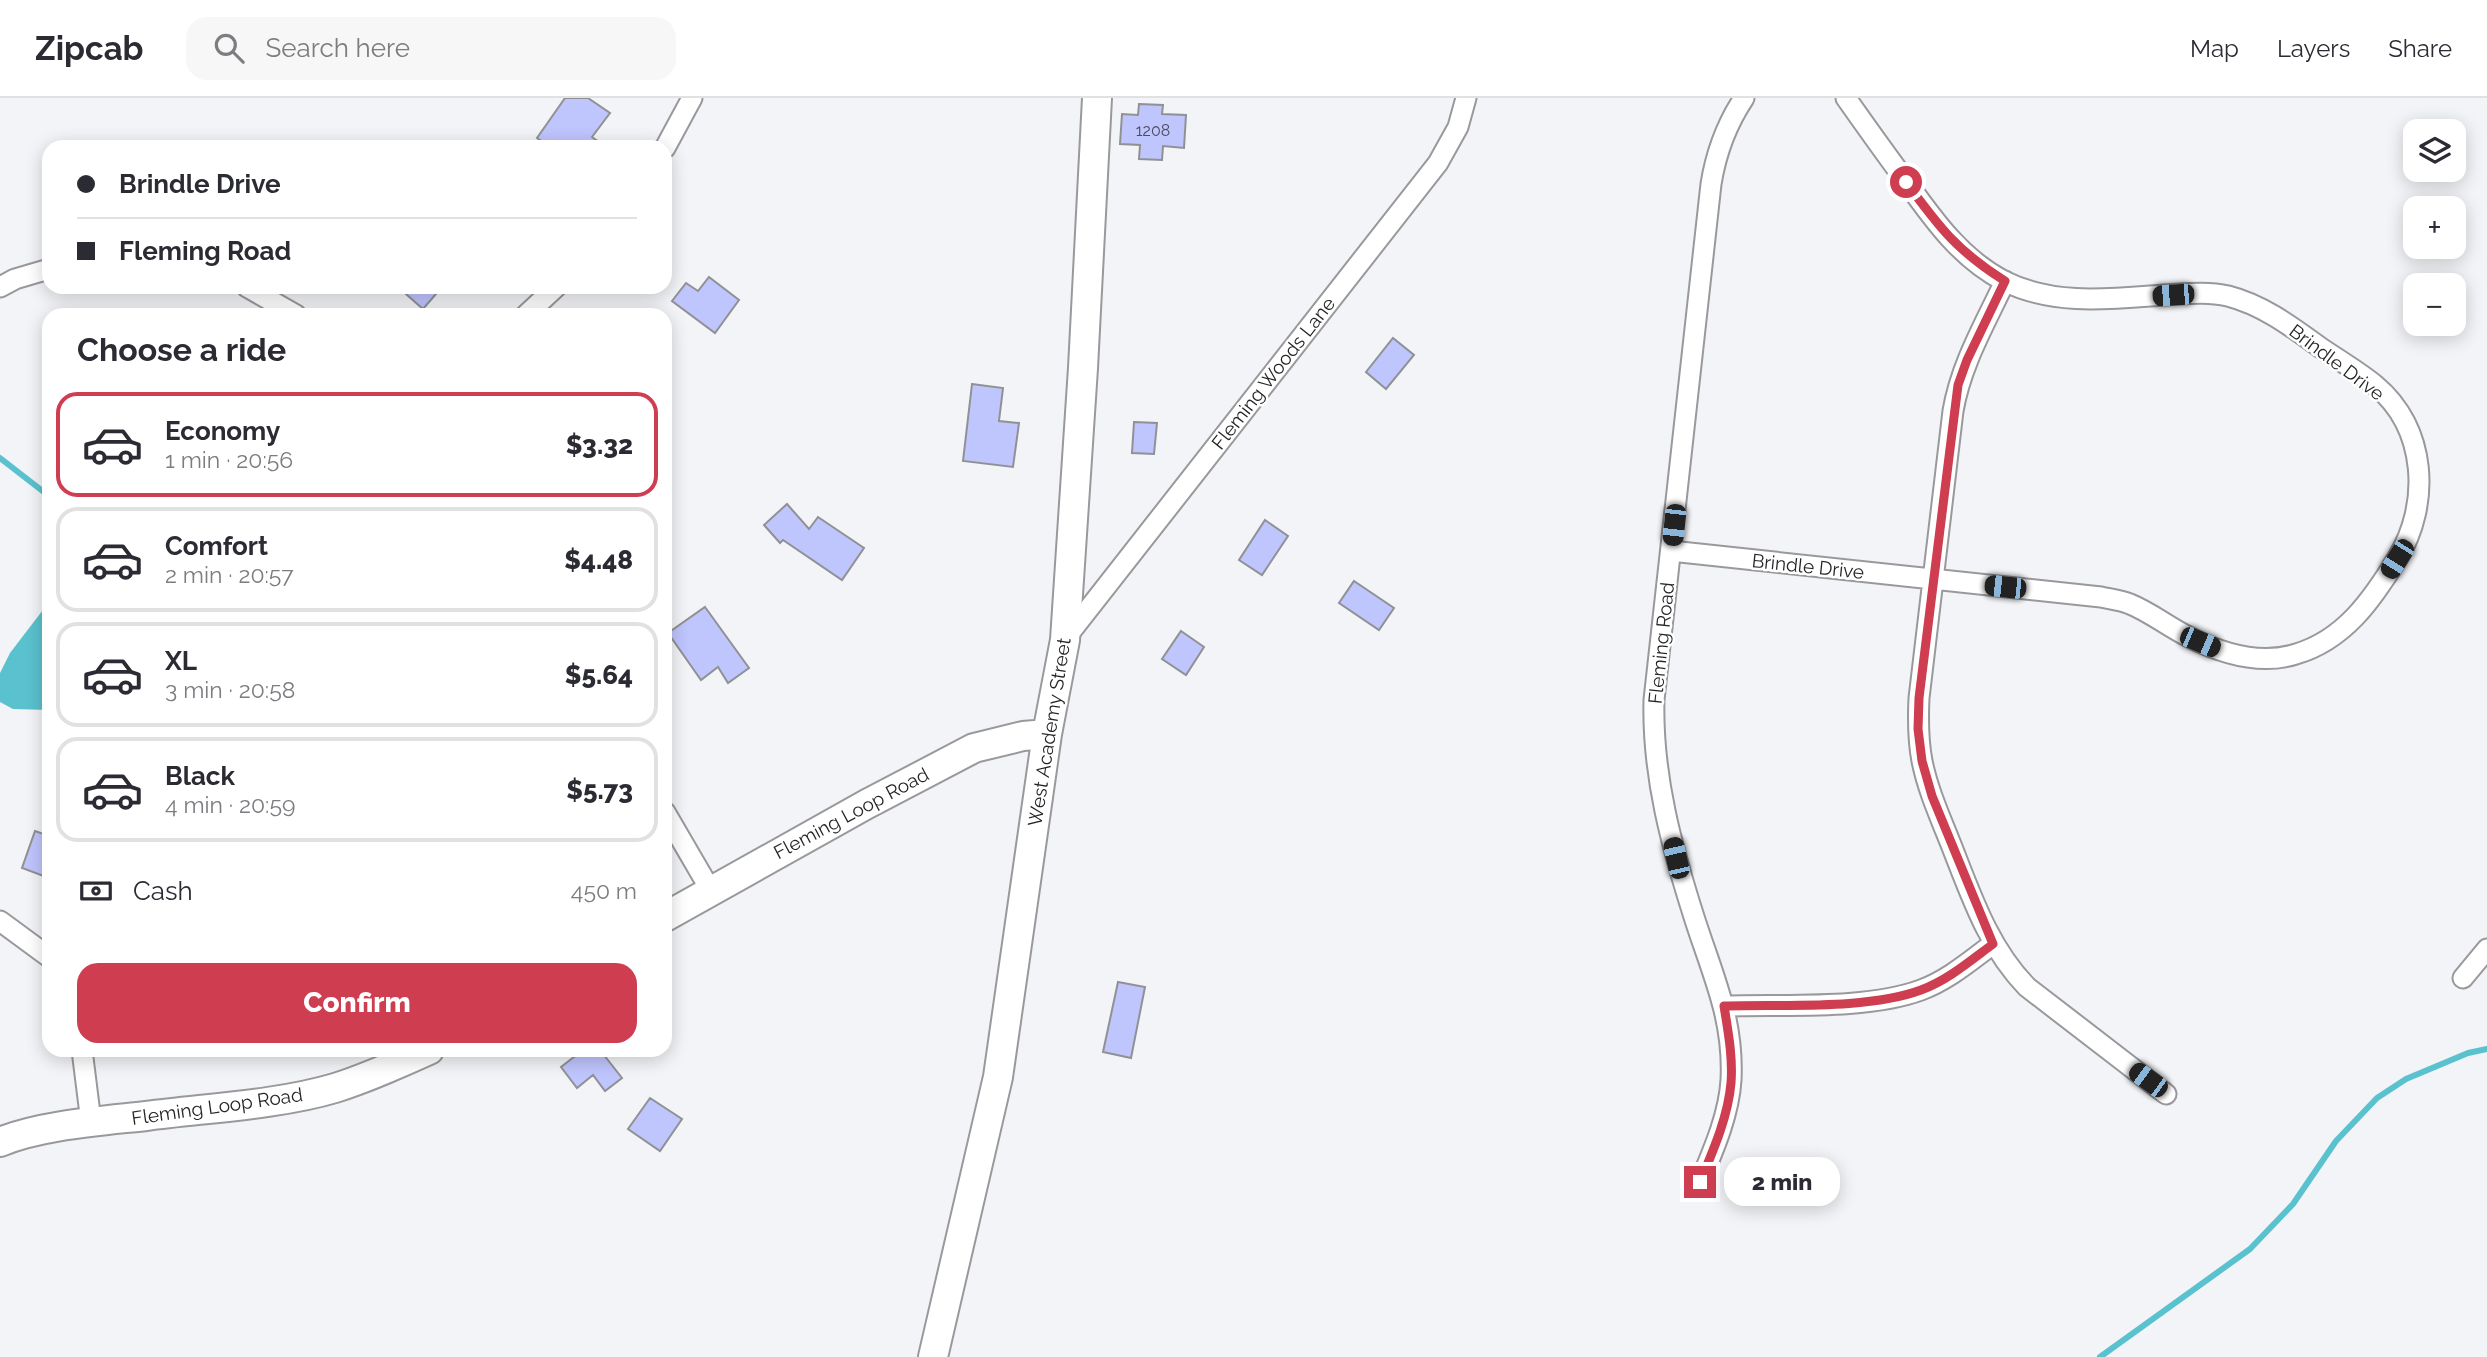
<!DOCTYPE html>
<meta charset="utf-8">
<style>
:root{--surface:#fff;--page:#f7f7f7;--text:#2b2b33;--muted:#7c7c81;--line:#e1e1e2;--accent:#ce3e50}
body{margin:0;font-family:Raleway,sans-serif;background:var(--page);color:var(--text);height:100vh;display:flex;flex-direction:column;font-size:26px;white-space:nowrap}
*{box-sizing:border-box;margin:0}
p{font-size:23px;color:var(--muted)}
.icon{flex:none;width:38px;height:38px;fill:none;stroke:currentColor;stroke-width:2;stroke-linecap:round;stroke-linejoin:round}
.map{position:relative;flex:1;overflow:hidden}
.sheet{position:absolute;left:42px;top:210px;width:630px;height:749px;display:flex;flex-direction:column;background:var(--surface);border-radius:21px;box-shadow:0 4px 18px #0003}
.sheet>*{flex:none}
.banner{position:absolute;left:42px;top:42px;width:630px;height:154px;border-radius:21px;box-shadow:0 4px 18px #0003;display:grid;align-content:center;height:154px;padding:0 35px;background:var(--surface)}
.buttons{position:absolute;left:2403px;top:21px;display:grid;gap:14px}
.buttons a{display:grid;place-items:center;width:63px;height:63px;border-radius:14px;background:var(--surface);box-shadow:0 4px 18px #0003;font-size:35px}
.end{position:absolute;width:32px;height:32px;margin:-16px;border:9px solid #ce3e50;background:#fff;box-shadow:0 0 0 4px #fff}
.from{border-radius:50%}
.bubble{position:absolute;height:49px;border-radius:21px;background:var(--surface);box-shadow:0 4px 18px #0003;font-size:23px;font-weight:800;line-height:49px;text-align:center}
.car{position:absolute;width:21px;height:42px;margin:-21px -10px;border-radius:9px;box-shadow:0 0 5px 2px #0007;background:linear-gradient(#222 24%,#8ab4d8 0 40%,#222 0 76%,#8ab4d8 0 86%,#222 0)}
.banner b{display:flex;align-items:center;gap:24px;height:66px;font-size:26px}
.banner b+b{border-top:2px solid var(--line)}
.banner i{width:18px;height:18px;background:var(--text)}
ul{padding:0;list-style:none}
li{display:flex;align-items:center;gap:21px;height:105px;margin:0 14px 10px;padding:0 21px;border:4px solid var(--line);border-radius:21px}
li div{flex:1}
li b{display:block;font-size:26px}
li em{font-style:normal;font-weight:800}
li.on{border-color:var(--accent)}
li>.icon{width:63px;height:63px;stroke-width:1.5}
h2{padding:0 35px;font-size:32px;line-height:84px}
.pay{display:flex;align-items:center;gap:18px;height:77px;padding:0 35px;font-size:26px}
.pay p{margin-inline-start:auto}
.cta{display:flex;gap:14px;margin-top:auto;padding:14px 35px}
.cta a{flex:1;height:80px;border-radius:21px;background:var(--accent);color:#fff;font-size:28px;font-weight:800;line-height:80px;text-align:center}
header{display:flex;align-items:center;gap:42px;box-sizing:border-box;height:98px;padding:0 35px;background:var(--surface);border-bottom:2px solid var(--line)}
header strong{font-size:33px}
nav{display:flex;gap:38px;margin-inline-start:auto;font-size:24px}
.search{width:490px;height:63px;background:var(--page);display:flex;align-items:center;gap:18px;box-sizing:border-box;padding:0 24px;border-radius:21px;color:var(--muted);font-size:26px}
.map>svg:first-child{display:block}
.water{fill:#5ac2ce}
.lines{fill:none;stroke-linecap:round;stroke-linejoin:round}
.stream{stroke:#5ac2ce;stroke-width:6}
.building{fill:#bfc5fd;stroke:#909194;stroke-width:2}
.street-casing{stroke:#99999c;stroke-width:23}
.secondary-casing{stroke:#99999c;stroke-width:32}
.street{stroke:#fff;stroke-width:19}
.secondary{stroke:#fff;stroke-width:28}
.route{stroke:#ce3e50;stroke-width:9}
.labels{text-anchor:middle;dominant-baseline:central;stroke-width:5;stroke-linejoin:round;paint-order:stroke}
.number-label{font-size:16px;fill:#4b4d5c}
.street-label{font-size:19px;fill:#242526;stroke:#fff}
</style>
<header>
<strong>Zipcab</strong>
<div class="search"><svg class="icon" aria-label="search" viewBox="0 0 24 24"><circle cx="10" cy="10" r="6"/><path d="M15 15l6 6"/></svg>Search here</div>
<nav><a>Map</a><a>Layers</a><a>Share</a></nav>
</header>
<div class="map">
<svg width="2487" height="1259" viewBox="0 0 2487 1259">
<rect width="100%" height="100%" fill="#f3f4f7"/>
<path class="water" d="M49,504V612L13,611L0,604V575L10,555Z"/>
<g class="lines">
<path class="stream" d="M0,360L49,398
M2100,1259L2250,1151L2293,1106L2336,1043L2377,1000L2406,981L2468,955L2487,951"/>
</g>
<path class="building" d="M565,0H588L610,15L592,39L606,49H550L537,40Z
M1139,6L1163,7L1162,16L1186,17L1184,50L1163,48L1162,62L1139,61L1140,47L1120,46L1122,16L1138,17Z
M709,179L739,202L715,235L672,203L686,185L698,193Z
M398,189H442L423,211Z
M1393,240L1414,257L1386,291L1366,274Z
M972,286L1003,290L999,323L1019,325L1013,369L963,363Z
M1134,324L1157,325L1154,356L1132,355Z
M787,406L809,431L818,419L864,450L842,482L783,442L780,445L764,427Z
M1265,422L1288,438L1262,477L1239,462Z
M1354,483L1394,510L1379,532L1339,505Z
M705,509L749,570L728,585L718,569L701,582L668,535Z
M1181,533L1204,549L1186,577L1162,561Z
M35,733L49,738V780L22,770Z
M1118,884L1145,889L1131,960L1103,954Z
M583,952H600L622,980L605,993L593,977L577,990L561,969Z
M650,1000L682,1021L660,1053L628,1031Z"/>
<g class="lines">
<g class="street-casing">
<path id="street" d="M665,50L692,0
M2005,183C1985,226 1961,266 1953,313L1919,600C1918,621 1918,642 1922,663C1928,693 1941,721 1952,749C1972,800 1989,850 2027,889L2166,996
M0,189L15,181L49,171
M247,189L296,217
M526,217L556,189
M1671,453L2101,499C2110,501 2121,502 2130,506C2150,514 2167,528 2187,538C2220,555 2259,568 2296,556C2344,542 2372,502 2397,461C2431,406 2427,330 2375,287C2359,274 2339,262 2321,250C2292,229 2263,207 2228,198C2206,193 2184,196 2163,197C2110,201 2054,208 2004,183C1960,160 1933,121 1905,82C1885,55 1865,27 1846,0
M1065,541L1438,65L1458,29L1466,0
M665,714L711,793
M0,823L49,859
M2463,880L2487,851
M1725,908C1783,906 1867,912 1921,892C1948,882 1970,863 1993,846
M82,952L91,1024
M1700,1084C1713,1053 1729,1017 1731,982C1734,921 1713,878 1695,822C1672,750 1652,678 1654,602L1711,86C1716,55 1726,27 1744,0"/>
</g>
<g class="secondary-casing">
<path id="secondary" d="M665,819L867,706L974,650L1023,638L1047,636
M0,1044C41,1027 101,1023 146,1018C206,1010 278,1007 335,990C367,980 398,966 429,952
M933,1259L998,979L1047,636L1065,542L1083,270L1097,0"/>
</g>
<use href="#street" class="street"/>
<use href="#secondary" class="secondary"/>
</g>
<g class="lines">
<path class="route" d="M1700,1084C1713,1053 1728,1019 1731,985C1733,959 1728,933 1724,908C1783,906 1867,912 1921,892C1948,882 1970,863 1993,846L1932,698L1922,663L1918,631L1919,600L1958,287L1967,262L2005,183C1957,153 1939,129 1906,84"/>
</g>
<g class="labels">
<g class="number-label">
<text x="1153" y="32">1208</text>
</g>
<g class="street-label">
<text transform="translate(2337 264) rotate(37)">Brindle Drive</text>
<text transform="translate(1273 275) rotate(-52)">Fleming Woods Lane</text>
<text transform="translate(1808 468) rotate(6)">Brindle Drive</text>
<text transform="translate(1661 545) rotate(-84)">Fleming Road</text>
<text transform="translate(1049 634) rotate(-81)">West Academy Street</text>
<text transform="translate(851 715) rotate(-28)">Fleming Loop Road</text>
<text transform="translate(217 1008) rotate(-8)">Fleming Loop Road</text>
</g>
</g>
</svg>
<div class="buttons">
<a><svg class="icon" aria-label="layers" viewBox="0 0 24 24"><path d="M12 4l9 5-9 5-9-5zM3 14l9 5 9-5"/></svg></a>
<a>+</a>
<a>−</a>
</div>
<i class="end from" style="left:1906px;top:84px"></i>
<i class="end" style="left:1700px;top:1084px"></i>
<div class="bubble" style="left:1724px;top:1059px;width:116px">2 min</div>
<i class="car" style="left:2173px;top:197px;rotate:266deg"></i>
<i class="car" style="left:1674px;top:427px;rotate:186deg"></i>
<i class="car" style="left:2397px;top:461px;rotate:212deg"></i>
<i class="car" style="left:2005px;top:489px;rotate:276deg"></i>
<i class="car" style="left:2200px;top:544px;rotate:113deg"></i>
<i class="car" style="left:1676px;top:760px;rotate:347deg"></i>
<i class="car" style="left:2148px;top:982px;rotate:306deg"></i>
<div class="banner">
<b><i class="from"></i>Brindle Drive</b>
<b><i></i>Fleming Road</b>
</div>
<section class="sheet">
<h2>Choose a ride</h2>
<ul>
<li class="on"><svg class="icon" aria-label="car" viewBox="0 0 24 24"><path d="M5 17H2v-5l4-1 3-4h7l3 4 3 1v5h-3M9 17h6M6 11h13"/><circle cx="7" cy="17" r="2"/><circle cx="17" cy="17" r="2"/></svg><div><b>Economy</b><p>1 min · 20:56</p></div><em>$3.32</em></li>
<li><svg class="icon" aria-label="car" viewBox="0 0 24 24"><path d="M5 17H2v-5l4-1 3-4h7l3 4 3 1v5h-3M9 17h6M6 11h13"/><circle cx="7" cy="17" r="2"/><circle cx="17" cy="17" r="2"/></svg><div><b>Comfort</b><p>2 min · 20:57</p></div><em>$4.48</em></li>
<li><svg class="icon" aria-label="car" viewBox="0 0 24 24"><path d="M5 17H2v-5l4-1 3-4h7l3 4 3 1v5h-3M9 17h6M6 11h13"/><circle cx="7" cy="17" r="2"/><circle cx="17" cy="17" r="2"/></svg><div><b>XL</b><p>3 min · 20:58</p></div><em>$5.64</em></li>
<li><svg class="icon" aria-label="car" viewBox="0 0 24 24"><path d="M5 17H2v-5l4-1 3-4h7l3 4 3 1v5h-3M9 17h6M6 11h13"/><circle cx="7" cy="17" r="2"/><circle cx="17" cy="17" r="2"/></svg><div><b>Black</b><p>4 min · 20:59</p></div><em>$5.73</em></li>
</ul>
<div class="pay"><svg class="icon" aria-label="cash" viewBox="0 0 24 24"><path d="M3 7h18v10H3z"/><circle cx="12" cy="12" r="2"/></svg>Cash<p>450 m</p></div>
<div class="cta"><a>Confirm</a></div>
</section>
</div>
